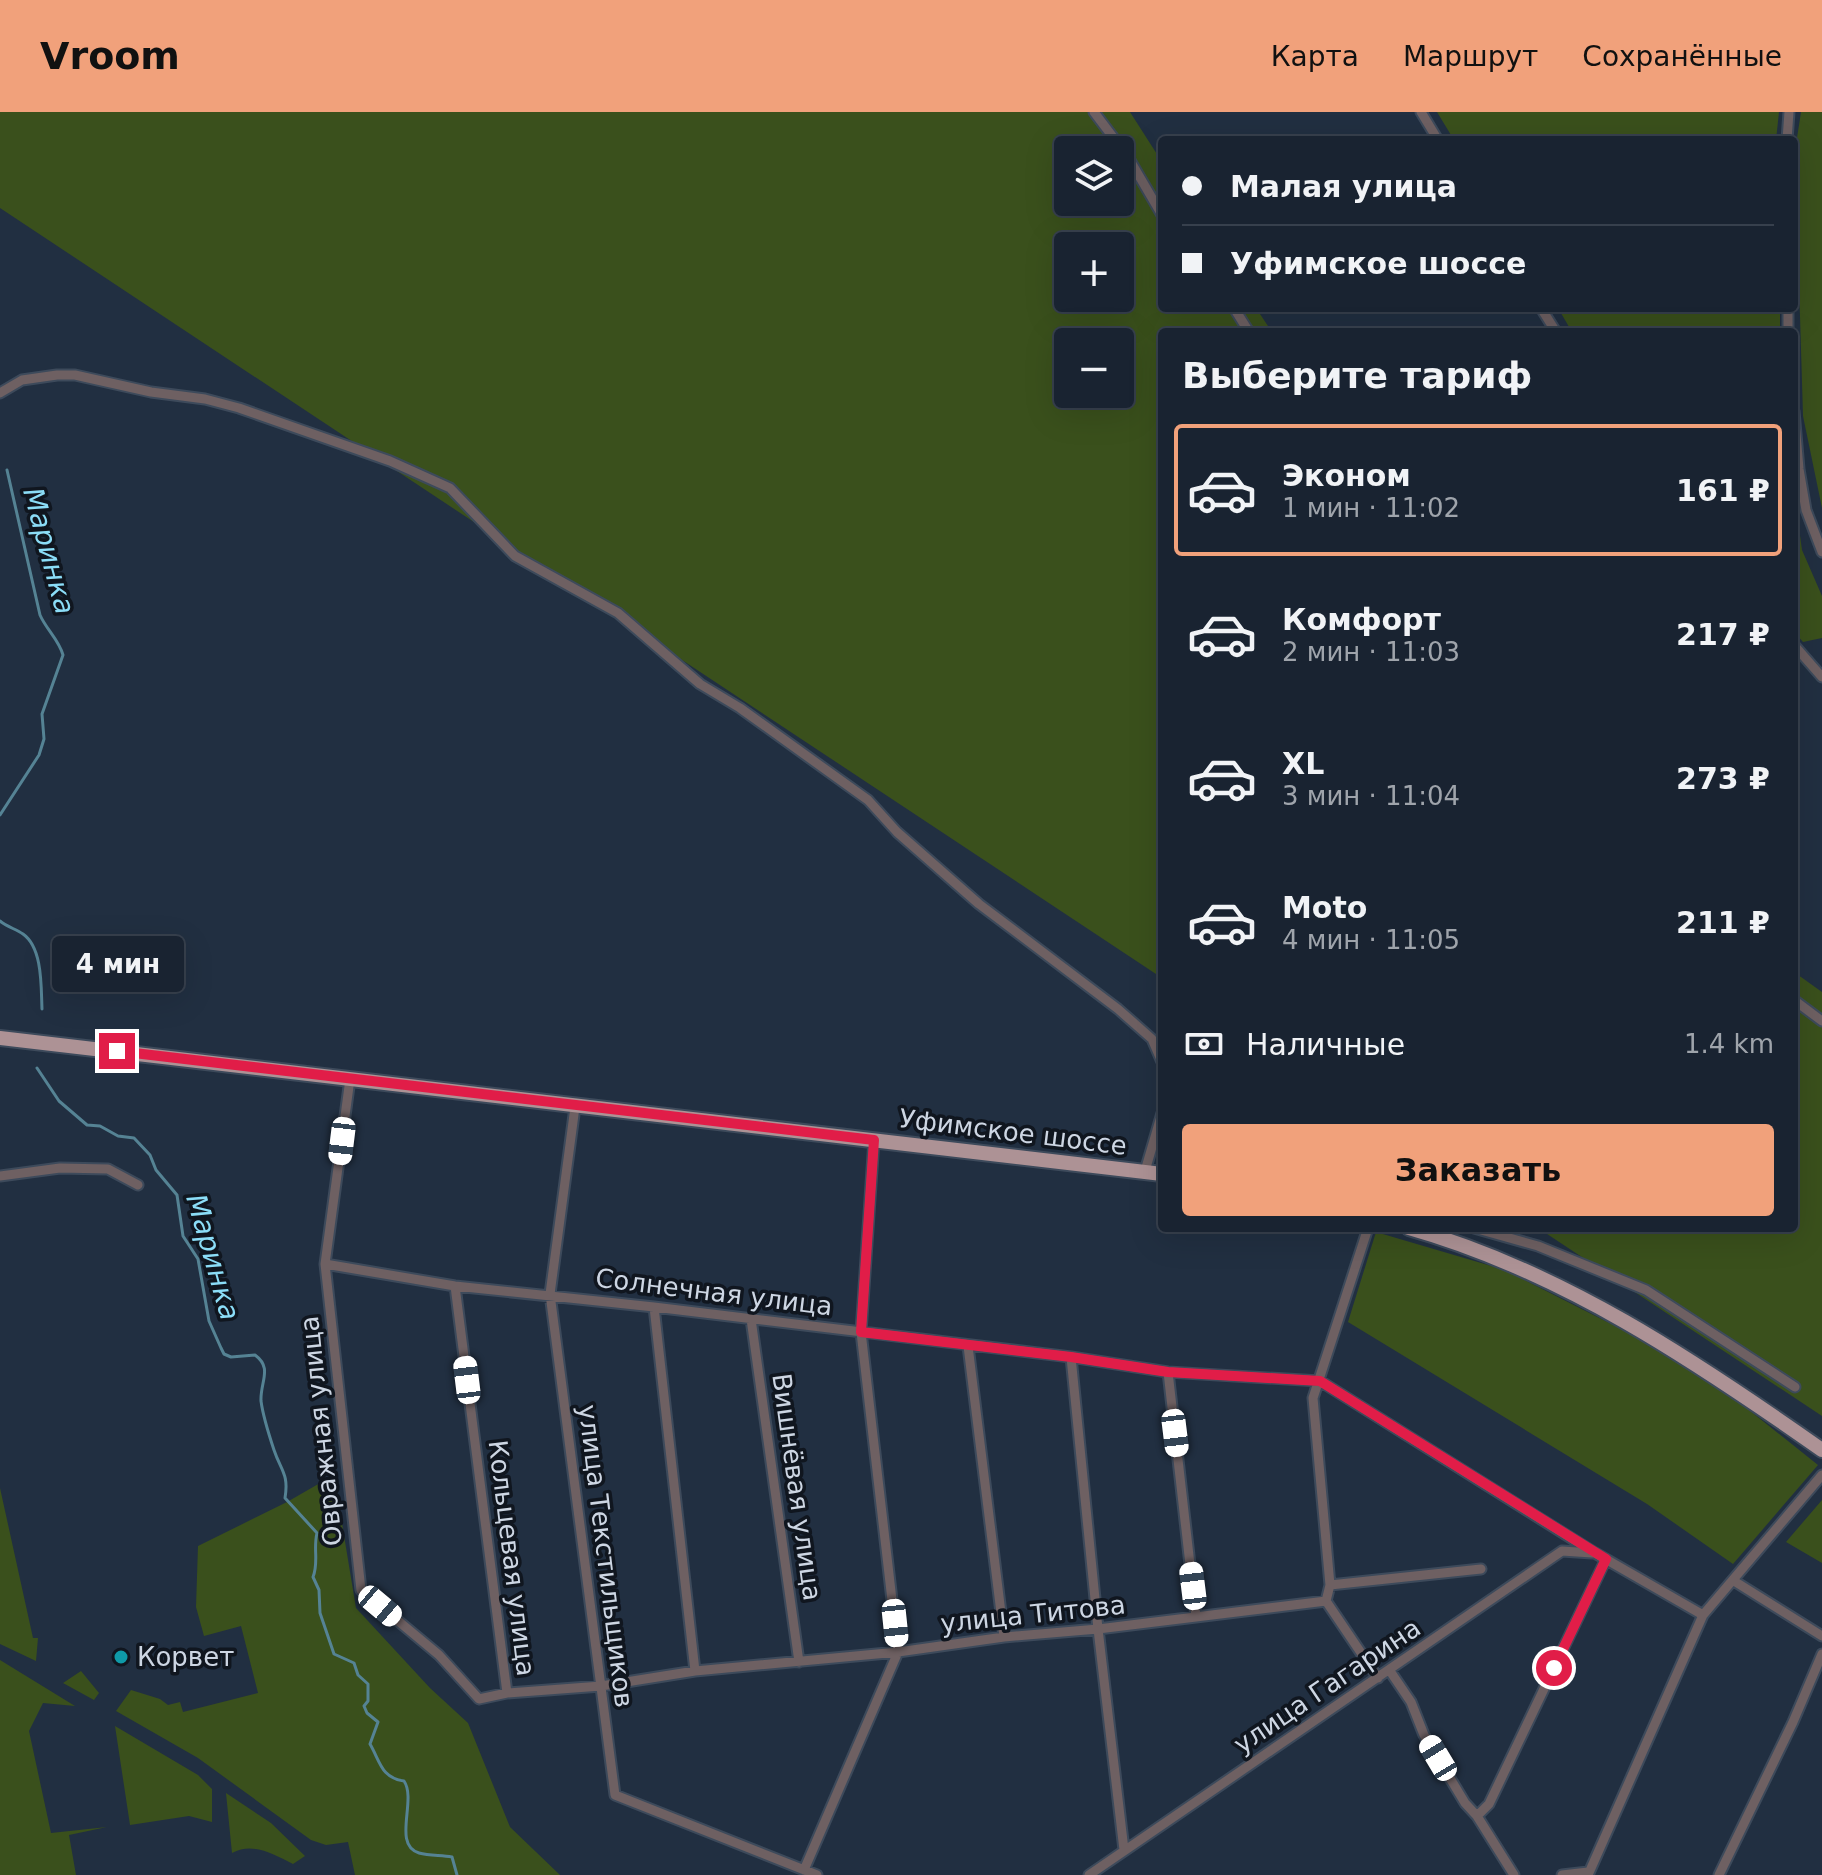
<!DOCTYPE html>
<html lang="ru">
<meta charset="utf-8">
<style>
:root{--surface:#192331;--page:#262f3d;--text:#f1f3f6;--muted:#9fa4ab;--line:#37404d;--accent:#f1a17b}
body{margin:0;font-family:"DejaVu Sans",sans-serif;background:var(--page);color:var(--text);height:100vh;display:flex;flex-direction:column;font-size:30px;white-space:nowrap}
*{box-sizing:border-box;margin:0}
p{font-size:26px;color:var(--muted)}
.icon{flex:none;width:44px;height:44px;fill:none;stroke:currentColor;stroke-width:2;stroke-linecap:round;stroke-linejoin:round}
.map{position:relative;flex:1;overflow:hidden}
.details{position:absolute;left:1158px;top:216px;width:640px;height:904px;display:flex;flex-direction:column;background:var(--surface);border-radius:8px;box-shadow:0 8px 32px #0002,0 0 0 2px var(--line)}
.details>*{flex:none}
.hud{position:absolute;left:1158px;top:24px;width:640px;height:176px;border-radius:8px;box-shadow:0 8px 32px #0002,0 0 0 2px var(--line);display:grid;align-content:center;height:176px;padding:0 24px;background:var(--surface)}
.controls{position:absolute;left:1054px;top:24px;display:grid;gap:16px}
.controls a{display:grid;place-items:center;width:80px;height:80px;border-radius:8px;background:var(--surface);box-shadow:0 8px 32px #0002,0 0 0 2px var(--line);font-size:40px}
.end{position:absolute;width:36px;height:36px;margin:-18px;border:10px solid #e11d48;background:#fff;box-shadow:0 0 0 4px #fff}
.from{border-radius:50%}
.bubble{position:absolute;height:56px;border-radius:8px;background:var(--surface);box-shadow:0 8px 32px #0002,0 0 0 2px var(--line);font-size:26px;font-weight:600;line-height:56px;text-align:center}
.car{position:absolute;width:24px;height:48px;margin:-24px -12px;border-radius:10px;box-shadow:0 0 6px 2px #0007;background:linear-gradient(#fff 24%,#345 0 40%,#fff 0 76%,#345 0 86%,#fff 0)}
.hud b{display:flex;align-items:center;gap:28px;height:76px;font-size:30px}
.hud b+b{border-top:2px solid var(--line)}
.hud i{width:20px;height:20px;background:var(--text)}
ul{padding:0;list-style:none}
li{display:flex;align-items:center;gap:24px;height:132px;margin:0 16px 12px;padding:0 8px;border:4px solid transparent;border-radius:8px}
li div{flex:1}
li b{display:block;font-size:30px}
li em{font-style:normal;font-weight:600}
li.selected{border-color:var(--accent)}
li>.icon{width:72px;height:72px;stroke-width:1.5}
h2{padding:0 24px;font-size:36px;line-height:96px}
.pay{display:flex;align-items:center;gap:20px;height:88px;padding:0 24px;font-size:30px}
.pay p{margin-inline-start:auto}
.action{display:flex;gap:16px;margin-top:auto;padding:16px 24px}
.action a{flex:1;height:92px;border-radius:8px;background:var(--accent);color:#111;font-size:32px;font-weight:600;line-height:92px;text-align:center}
header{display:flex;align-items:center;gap:48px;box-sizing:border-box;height:112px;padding:0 40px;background:var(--accent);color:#111}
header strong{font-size:38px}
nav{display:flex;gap:44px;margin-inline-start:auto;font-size:28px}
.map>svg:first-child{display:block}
.green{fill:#3a501c;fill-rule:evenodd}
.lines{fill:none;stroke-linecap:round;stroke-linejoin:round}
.stream{stroke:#558394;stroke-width:3}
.street-casing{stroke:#3d4a5b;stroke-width:13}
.primary-casing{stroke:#3d4a5b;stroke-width:18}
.street{stroke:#6e6062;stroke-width:9}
.primary{stroke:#ad9295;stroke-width:14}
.route{stroke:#e11d48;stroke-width:10}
.culture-dot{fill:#0f9aa8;stroke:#10161f;stroke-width:3}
.labels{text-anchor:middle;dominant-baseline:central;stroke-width:7;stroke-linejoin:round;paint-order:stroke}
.street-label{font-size:26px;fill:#cdd6e3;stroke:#10161f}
.poi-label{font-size:26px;fill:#cdd6e3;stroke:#10161f;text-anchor:start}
.water-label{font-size:28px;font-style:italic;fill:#8bddf7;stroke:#10161f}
</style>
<header>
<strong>Vroom</strong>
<nav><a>Карта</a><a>Маршрут</a><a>Сохранённые</a></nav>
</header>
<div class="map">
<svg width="1822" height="1763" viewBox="0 0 1822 1763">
<rect width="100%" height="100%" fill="#212f41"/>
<path class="green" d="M0,0H1130L1162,50V196H1256L1272,220H1162V866L0,96ZM1068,38H1120V90H1068ZM1068,134H1120V186H1068ZM1068,230H1120V282H1068Z
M1437,0H1779L1776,28H1454Z
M1801,0H1822V396L1803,304L1795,39Z
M1558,196H1780V220H1572Z
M1794,379L1802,438L1822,484V526L1803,530L1794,520Z
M1794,860L1822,880V1304L1538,1116H1794Z
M1376,1120L1505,1158L1694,1254L1818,1353L1733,1452L1647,1392L1348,1210Z
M334,1363L356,1496L430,1576L468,1611L510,1715L560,1763H355L348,1730L326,1733L311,1728L198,1646L116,1599L131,1578L160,1587L168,1593L180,1590L183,1600L258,1581L241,1514L204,1524L196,1495L198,1434L287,1390Z
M0,1376L33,1526H38L36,1549L0,1532Z
M1822,1388V1451L1786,1430Z
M0,1548L75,1594L43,1591L29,1619L51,1721L107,1715L69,1723L76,1763H0Z
M81,1559L99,1581L94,1588L63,1571Z
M115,1614L198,1663L212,1677V1710L189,1704L130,1713Z
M226,1681L271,1711L305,1744L293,1752C273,1742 253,1730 232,1741Z"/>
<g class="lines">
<path class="stream" d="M0,703L39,643L44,627L42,602L63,543C59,528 46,517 40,503L7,358
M0,809C7,815 16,817 23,822C43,836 41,876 42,897
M37,956L59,989L87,1013L100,1014L118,1024L134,1026L150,1043L156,1058L177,1083L183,1124L198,1147L209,1209L221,1236L224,1242L231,1245L255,1243C273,1256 260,1270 261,1289C263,1304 269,1323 274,1338C281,1359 289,1362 285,1386L317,1421C313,1437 319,1450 313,1465L319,1478L320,1501L334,1542L354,1551L358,1563L368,1572V1589L364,1594L367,1601L378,1610L370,1632C380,1649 381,1666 404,1669C417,1688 392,1733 419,1741C430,1744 441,1743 452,1745L457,1763"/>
<g class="street-casing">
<path id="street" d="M1094,0L1128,45L1162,103
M1421,0L1438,28
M1787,28L1789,0
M1234,196L1249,220
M1541,196L1556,220
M1788,220V196
M0,281L22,268L57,263H75L151,280L205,287L239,296L390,349L450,376L515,444L618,501L700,572L740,596L868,688L897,720L979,792L1118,897L1152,927L1162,950
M1794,299L1799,357L1806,398L1822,440
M1794,533L1822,565
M1794,888L1822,909
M350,967L325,1152L361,1478L439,1543L479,1587L507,1581L601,1574L695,1559L898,1540L1004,1525L1098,1517L1326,1489
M575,995L550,1182L615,1683L817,1763
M1145,1059L1162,1001
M0,1064L60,1056L108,1057L138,1073
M1368,1116L1313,1286L1330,1473L1326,1489L1378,1566
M1474,1116L1538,1134L1646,1178L1795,1275
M325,1152L455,1174L654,1195L1071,1245L1168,1260L1320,1269L1595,1441L1703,1503
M455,1174L507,1581
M654,1195L695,1559
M751,1207L799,1550
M968,1234L1004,1525
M1071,1245L1098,1517L1124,1738
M1168,1260L1196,1505
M1734,1469L1822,1524
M1330,1473L1481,1457
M1390,1559L1411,1590L1424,1623L1465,1691L1477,1704L1514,1763
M1477,1704L1489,1692L1606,1447
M804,1758L898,1540L861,1220L874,1028
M1089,1763L1562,1439L1592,1441
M1562,1763L1588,1760
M1588,1763L1703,1503L1822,1363
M1719,1763L1793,1610L1822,1542"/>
</g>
<g class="primary-casing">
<path id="primary" d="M0,926L1162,1062
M1409,1116C1561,1159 1694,1248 1822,1338"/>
</g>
<use href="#street" class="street"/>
<use href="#primary" class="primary"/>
</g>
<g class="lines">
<path class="route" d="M117,939L874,1028L861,1220L1071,1245L1168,1260L1320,1269L1606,1447L1554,1556"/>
</g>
<circle class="culture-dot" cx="121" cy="1545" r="8"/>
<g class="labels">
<g class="street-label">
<text transform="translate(1013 1020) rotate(7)">Уфимское шоссе</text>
<text transform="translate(714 1180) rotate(7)">Солнечная улица</text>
<text transform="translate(321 1319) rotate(-96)">Овражная улица</text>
<text transform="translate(797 1375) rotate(82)">Вишнёвая улица</text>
<text transform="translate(606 1444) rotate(83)">улица Текстильщиков</text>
<text transform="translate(512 1446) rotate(83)">Кольцевая улица</text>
<text transform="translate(1033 1502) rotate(-6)">улица Титова</text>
<text transform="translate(1327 1574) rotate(-34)">улица Гагарина</text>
</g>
<g class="poi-label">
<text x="137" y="1545">Корвет</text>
</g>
<g class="water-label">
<text transform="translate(49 439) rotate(75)">Маринка</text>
<text transform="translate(213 1145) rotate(74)">Маринка</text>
</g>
</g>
</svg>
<div class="controls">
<a><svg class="icon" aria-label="layers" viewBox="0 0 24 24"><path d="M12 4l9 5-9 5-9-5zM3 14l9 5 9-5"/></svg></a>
<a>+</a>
<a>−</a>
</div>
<i class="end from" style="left:1554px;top:1556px"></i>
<i class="end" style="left:117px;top:939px"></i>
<div class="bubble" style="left:52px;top:824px;width:132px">4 мин</div>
<i class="car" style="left:342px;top:1029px;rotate:187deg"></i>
<i class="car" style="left:467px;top:1268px;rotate:353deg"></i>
<i class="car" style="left:1175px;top:1321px;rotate:173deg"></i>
<i class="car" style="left:1193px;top:1474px;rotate:353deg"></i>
<i class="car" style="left:380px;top:1494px;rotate:130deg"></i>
<i class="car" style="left:895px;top:1511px;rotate:174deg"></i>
<i class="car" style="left:1438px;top:1646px;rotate:329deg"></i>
<div class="hud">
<b><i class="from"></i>Малая улица</b>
<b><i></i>Уфимское шоссе</b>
</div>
<section class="details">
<h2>Выберите тариф</h2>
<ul>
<li class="selected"><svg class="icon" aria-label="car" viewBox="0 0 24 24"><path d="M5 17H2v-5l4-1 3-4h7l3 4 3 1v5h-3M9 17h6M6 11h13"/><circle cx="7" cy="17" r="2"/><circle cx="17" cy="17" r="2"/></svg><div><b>Эконом</b><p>1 мин · 11:02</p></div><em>161 ₽</em></li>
<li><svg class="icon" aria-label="car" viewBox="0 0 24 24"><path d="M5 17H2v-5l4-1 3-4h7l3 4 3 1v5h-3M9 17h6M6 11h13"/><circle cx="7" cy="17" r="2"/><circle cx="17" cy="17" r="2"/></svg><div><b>Комфорт</b><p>2 мин · 11:03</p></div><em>217 ₽</em></li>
<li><svg class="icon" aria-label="car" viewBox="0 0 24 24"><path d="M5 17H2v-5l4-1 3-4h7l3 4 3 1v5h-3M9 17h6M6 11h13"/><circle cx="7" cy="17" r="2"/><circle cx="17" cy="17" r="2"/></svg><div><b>XL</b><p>3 мин · 11:04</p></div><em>273 ₽</em></li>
<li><svg class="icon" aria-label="car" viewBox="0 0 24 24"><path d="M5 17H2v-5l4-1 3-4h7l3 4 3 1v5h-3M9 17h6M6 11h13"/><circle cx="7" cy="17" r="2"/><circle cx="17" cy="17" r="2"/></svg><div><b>Moto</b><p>4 мин · 11:05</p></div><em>211 ₽</em></li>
</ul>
<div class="pay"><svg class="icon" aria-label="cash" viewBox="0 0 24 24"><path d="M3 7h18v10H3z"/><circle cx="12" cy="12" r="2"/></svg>Наличные<p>1.4 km</p></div>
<div class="action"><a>Заказать</a></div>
</section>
</div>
